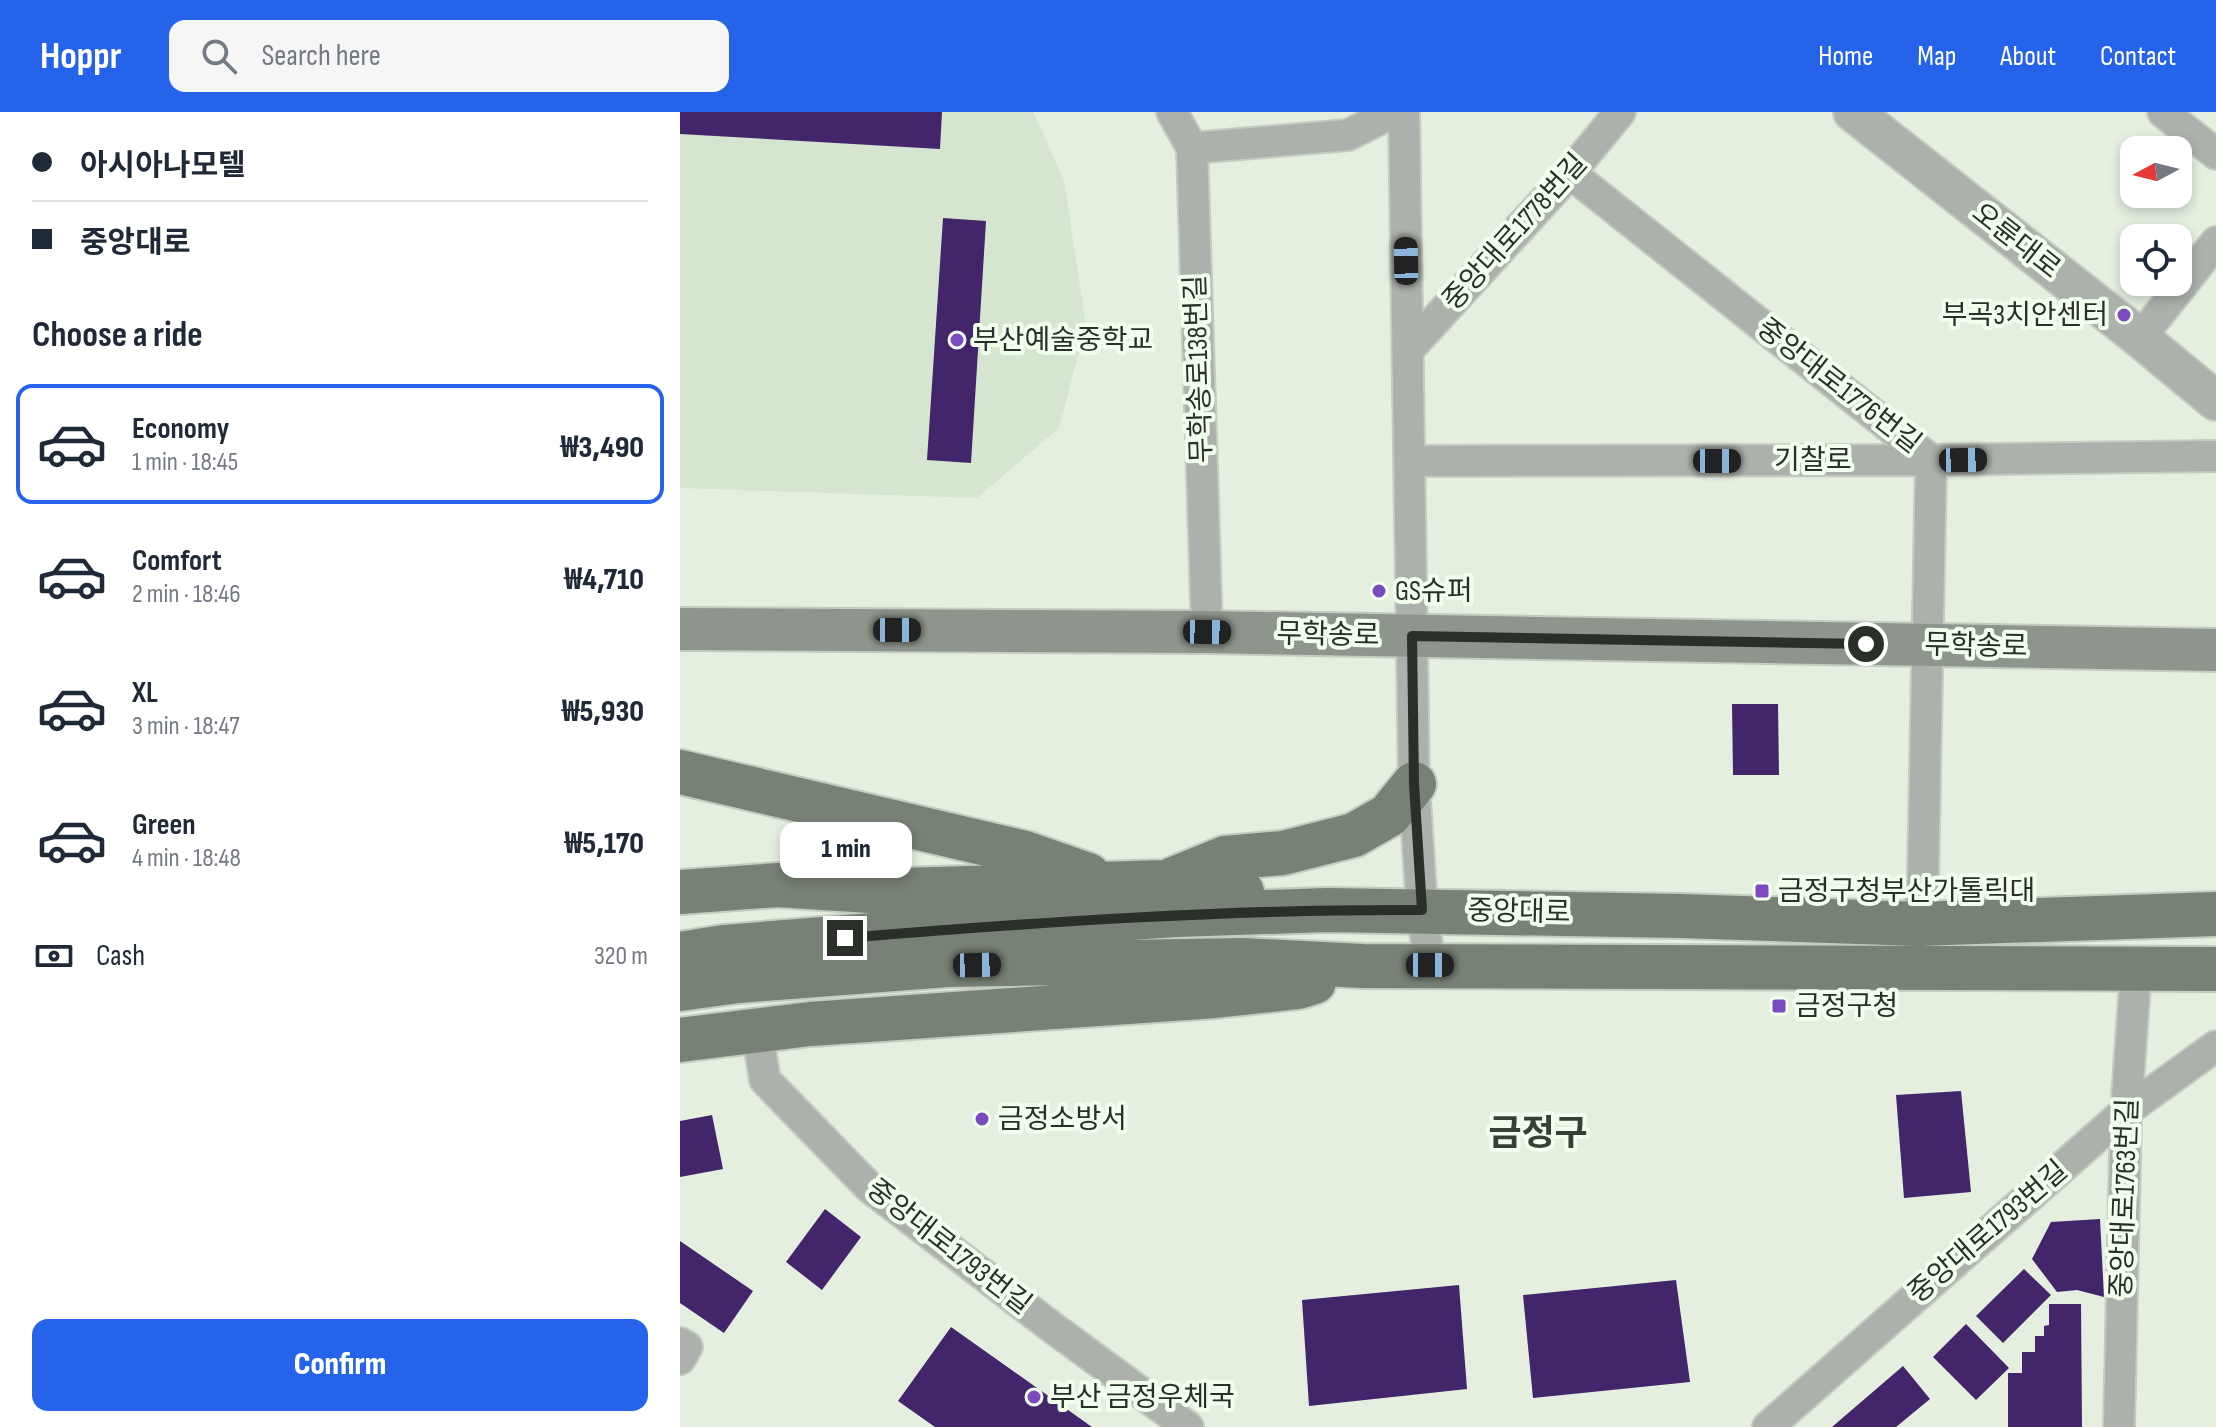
<!DOCTYPE html>
<meta charset="utf-8">
<style>
:root{--surface:#fff;--page:#f6f6f7;--text:#1f2937;--muted:#747a83;--line:#e0e1e3;--accent:#2563eb}
body{margin:0;font-family:"Sofia Sans Condensed","Noto Sans KR",sans-serif;background:var(--page);color:var(--text);height:100vh;display:flex;flex-direction:column;font-size:30px;white-space:nowrap}
*{box-sizing:border-box;margin:0}
p{font-size:26px;color:var(--muted)}
.icon{flex:none;width:44px;height:44px;fill:none;stroke:currentColor;stroke-width:2;stroke-linecap:round;stroke-linejoin:round}
.map{position:relative;flex:1;overflow:hidden}
.sheet{display:flex;flex-direction:column;background:var(--surface);width:680px}
.sheet>*{flex:none}
.top-card{display:grid;align-content:center;height:176px;padding:0 32px;background:var(--surface)}
.needle{width:52px;rotate:263deg}
.controls{position:absolute;left:1440px;top:24px;display:grid;gap:16px}
.controls a{display:grid;place-items:center;width:72px;height:72px;border-radius:16px;background:var(--surface);box-shadow:0 4px 12px #0003;font-size:40px}
.end{position:absolute;width:36px;height:36px;margin:-18px;border:10px solid #2a2f29;background:#fff;box-shadow:0 0 0 4px #fff}
.from{border-radius:50%}
.bubble{position:absolute;height:56px;border-radius:16px;background:var(--surface);box-shadow:0 4px 12px #0003;font-size:26px;font-weight:800;line-height:56px;text-align:center}
.car{position:absolute;width:24px;height:48px;margin:-24px -12px;border-radius:10px;box-shadow:0 0 6px 2px #0007;background:linear-gradient(#222 24%,#8ab4d8 0 40%,#222 0 76%,#8ab4d8 0 86%,#222 0)}
.top-card b{display:flex;align-items:center;gap:28px;height:76px;font-size:30px}
.top-card b+b{border-top:2px solid var(--line)}
.top-card i{width:20px;height:20px;background:var(--text)}
ul{padding:0;list-style:none}
li{display:flex;align-items:center;gap:24px;height:120px;margin:0 16px 12px;padding:0 16px;border:4px solid transparent;border-radius:16px}
li div{flex:1}
li b{display:block;font-size:30px}
li em{font-style:normal;font-weight:800}
li.on{border-color:var(--accent)}
li>.icon{width:72px;height:72px;stroke-width:1.5}
h2{padding:0 32px;font-size:36px;line-height:96px}
.pay{display:flex;align-items:center;gap:20px;height:88px;padding:0 32px;font-size:30px}
.pay p{margin-inline-start:auto}
.action{display:flex;gap:16px;margin-top:auto;padding:16px 32px}
.action a{flex:1;height:92px;border-radius:16px;background:var(--accent);color:#fff;font-size:32px;font-weight:800;line-height:92px;text-align:center}
header{display:flex;align-items:center;gap:48px;box-sizing:border-box;height:112px;padding:0 40px;background:var(--accent);color:#fff}
header strong{font-size:38px}
nav{display:flex;gap:44px;margin-inline-start:auto;font-size:28px}
.search{width:560px;height:72px;background:var(--page);display:flex;align-items:center;gap:20px;box-sizing:border-box;padding:0 28px;border-radius:16px;color:var(--muted);font-size:30px}
main{display:flex;flex:1;min-height:0}
.map>svg:first-child{display:block}
.built{fill:#d5e5cf}
.building{fill:#42256a}
.lines{fill:none;stroke-linecap:round;stroke-linejoin:round}
.minor-casing{stroke:#c3ccbf;stroke-width:34}
.tertiary-casing{stroke:#c3ccbf;stroke-width:42}
.secondary-casing{stroke:#c3ccbf;stroke-width:46}
.primary-casing{stroke:#c3ccbf;stroke-width:48}
.minor{stroke:#adb1ab;stroke-width:30}
.tertiary{stroke:#adb1ab;stroke-width:38}
.secondary{stroke:#8e958c;stroke-width:42}
.primary{stroke:#788175;stroke-width:44}
.route{stroke:#2a2f29;stroke-width:10}
.poi-dot{fill:#7b4ac1;stroke:#f1fded;stroke-width:3}
.labels{text-anchor:middle;dominant-baseline:central;stroke-width:8;stroke-linejoin:round;paint-order:stroke}
.street-label{font-size:28px;fill:#2a2f29;stroke:#f1fded}
.poi-label{font-size:28px;fill:#2a2f29;stroke:#f1fded;text-anchor:start}
.district-label{font-size:36px;font-weight:bold;fill:#374034;stroke:#f1fded}
</style>
<header>
<strong>Hoppr</strong>
<div class="search"><svg class="icon" aria-label="search" viewBox="0 0 24 24"><circle cx="10" cy="10" r="6"/><path d="M15 15l6 6"/></svg>Search here</div>
<nav><a>Home</a><a>Map</a><a>About</a><a>Contact</a></nav>
</header>
<main>
<section class="sheet">
<div class="top-card">
<b><i class="from"></i>아시아나모텔</b>
<b><i></i>중앙대로</b>
</div>
<h2>Choose a ride</h2>
<ul>
<li class="on"><svg class="icon" aria-label="car" viewBox="0 0 24 24"><path d="M5 17H2v-5l4-1 3-4h7l3 4 3 1v5h-3M9 17h6M6 11h13"/><circle cx="7" cy="17" r="2"/><circle cx="17" cy="17" r="2"/></svg><div><b>Economy</b><p>1 min · 18:45</p></div><em>₩3,490</em></li>
<li><svg class="icon" aria-label="car" viewBox="0 0 24 24"><path d="M5 17H2v-5l4-1 3-4h7l3 4 3 1v5h-3M9 17h6M6 11h13"/><circle cx="7" cy="17" r="2"/><circle cx="17" cy="17" r="2"/></svg><div><b>Comfort</b><p>2 min · 18:46</p></div><em>₩4,710</em></li>
<li><svg class="icon" aria-label="car" viewBox="0 0 24 24"><path d="M5 17H2v-5l4-1 3-4h7l3 4 3 1v5h-3M9 17h6M6 11h13"/><circle cx="7" cy="17" r="2"/><circle cx="17" cy="17" r="2"/></svg><div><b>XL</b><p>3 min · 18:47</p></div><em>₩5,930</em></li>
<li><svg class="icon" aria-label="car" viewBox="0 0 24 24"><path d="M5 17H2v-5l4-1 3-4h7l3 4 3 1v5h-3M9 17h6M6 11h13"/><circle cx="7" cy="17" r="2"/><circle cx="17" cy="17" r="2"/></svg><div><b>Green</b><p>4 min · 18:48</p></div><em>₩5,170</em></li>
</ul>
<div class="pay"><svg class="icon" aria-label="cash" viewBox="0 0 24 24"><path d="M3 7h18v10H3z"/><circle cx="12" cy="12" r="2"/></svg>Cash<p>320 m</p></div>
<div class="action"><a>Confirm</a></div>
</section>
<div class="map">
<svg width="1536" height="1315" viewBox="0 0 1536 1315">
<rect width="100%" height="100%" fill="#e4efe0"/>
<path class="built" d="M0,0H353L384,68L406,214L379,316L297,386L0,376Z"/>
<path class="building" d="M0,0H262L260,37L0,22Z
M263,106L306,109L291,351L247,348Z
M1052,592H1098L1099,663H1053Z
M1281,979L1291,1080L1224,1086L1216,983Z
M32,1003L43,1057L0,1065V1009Z
M145,1097L181,1125L142,1178L106,1150Z
M1420,1107L1424,1185L1397,1178L1377,1180L1352,1147L1371,1110Z
M0,1129L73,1179L44,1221L0,1191Z
M1344,1157L1371,1183L1323,1231L1296,1204Z
M996,1168L1010,1270L853,1286L843,1183Z
M779,1173L787,1277L629,1294L622,1188Z
M1369,1192H1401L1402,1315H1328V1261H1342V1240H1355V1224H1364V1214L1369,1213Z
M1286,1212L1329,1256L1296,1288L1253,1245Z
M271,1215L412,1315H255L218,1289Z
M1223,1254L1250,1287L1216,1315H1152Z"/>
<g class="lines">
<g class="minor-casing">
<path id="minor" d="M492,0L512,36L527,520
M724,0L734,672L742,798L750,853
M1483,0L1536,42
M512,36L668,23L714,0
M890,61L1251,348L1243,768L1238,812
M1460,226L1536,130
M728,238L890,61L940,0
M730,349L1251,348L1536,344
M77,919L85,968L189,1075L369,1213L508,1315
M0,1231L7,1235L0,1247
M1088,1315L1446,999L1536,934
M1439,1315L1446,999L1456,858"/>
</g>
<g class="tertiary-casing">
<path id="tertiary" d="M1173,0L1460,226L1536,289"/>
</g>
<g class="secondary-casing">
<path id="secondary" d="M0,517L527,520L1536,538"/>
</g>
<g class="primary-casing">
<path id="primary" d="M0,660L345,741L408,763
M491,768L545,746L603,741L674,723L709,703L734,672
M0,780L98,773L190,779L485,770L562,780
M0,842L44,835L255,818L496,803L647,798L1001,804L1238,812L1536,802
M0,877L58,869L267,853L564,848L682,854L1536,857
M0,928L130,912L535,884L618,875L634,870"/>
</g>
<use href="#minor" class="minor"/>
<use href="#tertiary" class="tertiary"/>
<use href="#secondary" class="secondary"/>
<use href="#primary" class="primary"/>
</g>
<g class="lines">
<path class="route" d="M165,826C357,810 549,797 742,798L734,672L732,524L1186,532"/>
</g>
<g class="poi-dot">
<circle cx="1444" cy="203" r="8"/>
<circle cx="277" cy="228" r="8"/>
<circle cx="699" cy="479" r="8"/>
<rect x="1074" y="771" width="16" height="16" rx="4"/>
<rect x="1091" y="886" width="16" height="16" rx="4"/>
<circle cx="302" cy="1007" r="8"/>
<circle cx="354" cy="1285" r="8"/>
</g>
<g class="labels">
<g class="street-label">
<text transform="translate(835 120) rotate(-48)">중앙대로1778번길</text>
<text transform="translate(1336 129) rotate(38)">오륜대로</text>
<text transform="translate(519 257) rotate(-92)">무학송로138번길</text>
<text transform="translate(1159 274) rotate(38)">중앙대로1776번길</text>
<text x="1133" y="348">기찰로</text>
<text transform="translate(648 523) rotate(1)">무학송로</text>
<text transform="translate(1296 534) rotate(1)">무학송로</text>
<text transform="translate(839 800) rotate(1)">중앙대로</text>
<text transform="translate(1445 1086) rotate(-88)">중앙대로1763번길</text>
<text transform="translate(1308 1120) rotate(-41)">중앙대로1793번길</text>
<text transform="translate(269 1135) rotate(38)">중앙대로1793번길</text>
</g>
<g class="poi-label">
<text x="1428" y="203" text-anchor="end">부곡3치안센터</text>
<text x="293" y="228">부산예술중학교</text>
<text x="715" y="479">GS슈퍼</text>
<text x="1098" y="779">금정구청부산가톨릭대</text>
<text x="1115" y="894">금정구청</text>
<text x="318" y="1007">금정소방서</text>
<text x="370" y="1285">부산 금정우체국</text>
</g>
<g class="district-label">
<text x="858" y="1022">금정구</text>
</g>
</g>
</svg>
<div class="controls">
<a><svg class="needle" viewBox="-14 -14 28 28"><path d="M0-13l5 13h-10z" fill="#e53935"/><path d="M0 13l5-13h-10z" fill="#747a83"/></svg></a>
<a><svg class="icon" aria-label="locate" viewBox="0 0 24 24"><circle cx="12" cy="12" r="6"/><path d="M12 2v4M12 18v4M2 12h4M18 12h4"/></svg></a>
</div>
<i class="end from" style="left:1186px;top:532px"></i>
<i class="end" style="left:165px;top:826px"></i>
<div class="bubble" style="left:100px;top:710px;width:132px">1 min</div>
<i class="car" style="left:726px;top:149px;rotate:359deg"></i>
<i class="car" style="left:1283px;top:348px;rotate:89deg"></i>
<i class="car" style="left:1037px;top:349px;rotate:90deg"></i>
<i class="car" style="left:217px;top:518px;rotate:90deg"></i>
<i class="car" style="left:527px;top:520px;rotate:91deg"></i>
<i class="car" style="left:297px;top:853px;rotate:89deg"></i>
<i class="car" style="left:750px;top:853px;rotate:90deg"></i>
</div>
</main>
